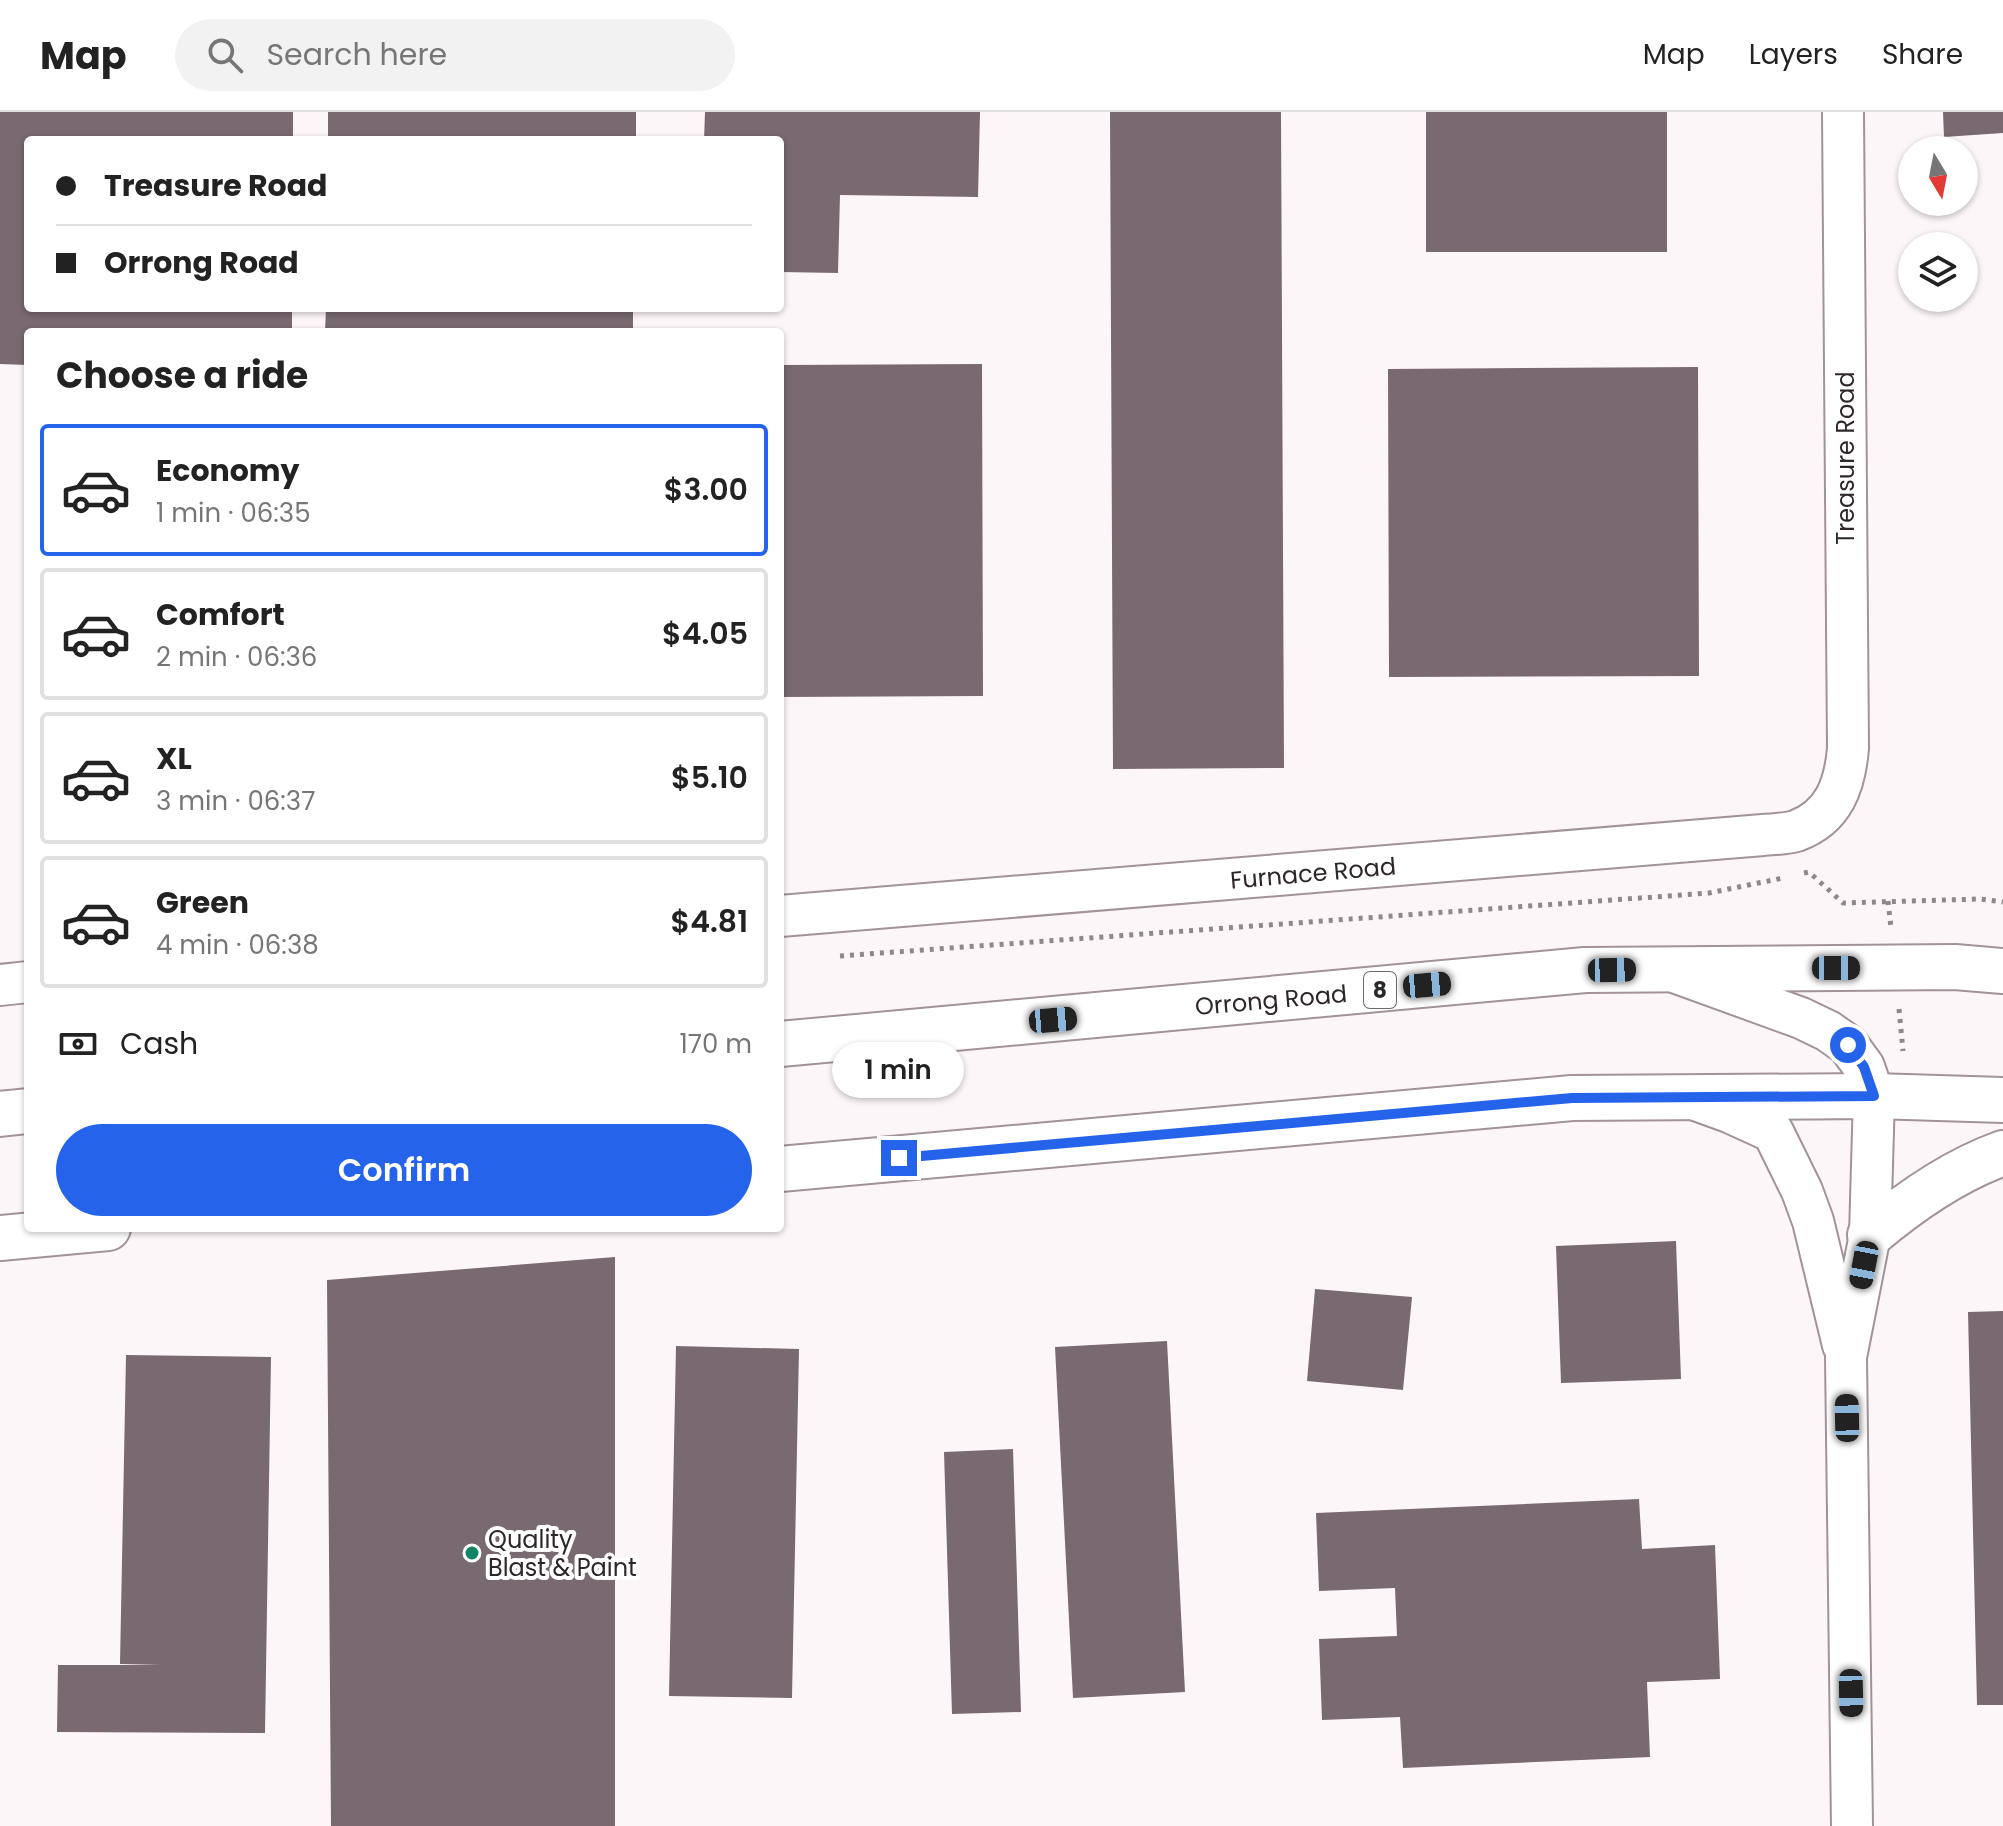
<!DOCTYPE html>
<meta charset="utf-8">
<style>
:root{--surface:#fff;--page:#f2f2f2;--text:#222;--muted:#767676;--line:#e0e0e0;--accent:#2563eb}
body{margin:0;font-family:Poppins,sans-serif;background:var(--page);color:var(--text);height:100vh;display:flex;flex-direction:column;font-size:30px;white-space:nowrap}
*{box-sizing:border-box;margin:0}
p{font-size:26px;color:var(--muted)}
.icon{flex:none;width:44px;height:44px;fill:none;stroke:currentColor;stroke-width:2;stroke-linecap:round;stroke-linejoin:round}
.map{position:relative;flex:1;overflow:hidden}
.side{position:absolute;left:24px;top:216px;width:760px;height:904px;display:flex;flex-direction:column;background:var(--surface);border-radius:8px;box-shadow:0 2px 6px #0004}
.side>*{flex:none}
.guide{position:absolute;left:24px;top:24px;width:760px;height:176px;border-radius:8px;box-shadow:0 2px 6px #0004;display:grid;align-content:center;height:176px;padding:0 32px;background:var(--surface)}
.needle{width:52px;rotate:170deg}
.controls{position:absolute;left:1898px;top:24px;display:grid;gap:16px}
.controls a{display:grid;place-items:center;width:80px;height:80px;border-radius:50%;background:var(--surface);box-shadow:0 2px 6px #0004;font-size:40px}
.end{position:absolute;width:36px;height:36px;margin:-18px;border:10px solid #2563eb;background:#fff;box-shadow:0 0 0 4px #fff}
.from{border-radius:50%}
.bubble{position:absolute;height:56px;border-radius:28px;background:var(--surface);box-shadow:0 2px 6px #0004;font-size:26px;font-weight:600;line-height:56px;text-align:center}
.car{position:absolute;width:24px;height:48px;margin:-24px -12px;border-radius:10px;box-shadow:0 0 6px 2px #0007;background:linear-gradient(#222 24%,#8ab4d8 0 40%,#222 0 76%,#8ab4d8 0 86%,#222 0)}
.guide b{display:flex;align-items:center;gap:28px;height:76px;font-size:30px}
.guide b+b{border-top:2px solid var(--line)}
.guide i{width:20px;height:20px;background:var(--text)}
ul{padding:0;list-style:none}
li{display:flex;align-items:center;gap:24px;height:132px;margin:0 16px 12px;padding:0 16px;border:4px solid var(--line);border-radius:8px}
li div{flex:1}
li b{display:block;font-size:30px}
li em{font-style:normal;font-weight:600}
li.on{border-color:var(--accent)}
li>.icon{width:72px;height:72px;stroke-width:1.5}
h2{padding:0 32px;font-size:36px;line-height:96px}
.pay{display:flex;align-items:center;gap:20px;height:88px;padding:0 32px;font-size:30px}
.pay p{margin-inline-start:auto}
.action{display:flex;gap:16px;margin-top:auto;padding:16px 32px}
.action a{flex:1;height:92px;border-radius:48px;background:var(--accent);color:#fff;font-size:32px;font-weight:600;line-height:92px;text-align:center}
header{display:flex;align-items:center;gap:48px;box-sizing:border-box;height:112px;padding:0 40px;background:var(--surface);border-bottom:2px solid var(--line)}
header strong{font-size:38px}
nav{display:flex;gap:44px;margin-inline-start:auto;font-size:28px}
.search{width:560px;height:72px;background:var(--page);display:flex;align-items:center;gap:20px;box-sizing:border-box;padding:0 28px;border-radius:44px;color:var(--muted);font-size:30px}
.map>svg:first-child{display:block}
.building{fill:#796971}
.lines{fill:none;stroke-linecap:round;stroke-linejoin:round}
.minor-casing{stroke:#a2929a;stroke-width:44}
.highway-casing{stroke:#a2929a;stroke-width:48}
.path{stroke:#8f888b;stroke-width:5;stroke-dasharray:4 6;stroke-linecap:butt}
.minor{stroke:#fff;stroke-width:40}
.highway{stroke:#fff;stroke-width:44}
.route{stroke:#2563eb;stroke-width:10}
.poi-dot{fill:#128463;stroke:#fff;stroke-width:3}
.labels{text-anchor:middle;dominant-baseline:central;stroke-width:8;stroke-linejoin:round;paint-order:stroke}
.shield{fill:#fff;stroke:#6d686a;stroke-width:2}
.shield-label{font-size:22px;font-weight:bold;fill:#2e272a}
.street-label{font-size:24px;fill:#2e272a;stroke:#fff}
.poi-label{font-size:24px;fill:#2e272a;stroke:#fff;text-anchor:start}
</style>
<header>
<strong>Map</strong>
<div class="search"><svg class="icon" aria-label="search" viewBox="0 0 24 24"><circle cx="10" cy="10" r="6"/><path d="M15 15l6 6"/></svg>Search here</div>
<nav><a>Map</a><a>Layers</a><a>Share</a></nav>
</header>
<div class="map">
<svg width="2003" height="1714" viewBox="0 0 2003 1714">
<rect width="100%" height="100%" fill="#fdf6f9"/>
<path class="building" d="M0,0H293V28H28V196H292V220H28V253L0,252Z
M328,0H636V28H328Z
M705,0H980L978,85L840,83L838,161L780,160V28H704Z
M1110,0H1281L1284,656L1113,657Z
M1426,0H1667V140H1426Z
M1943,0H2003V21L1944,25Z
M326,196H633V220H325Z
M982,252L983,584L780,585V253Z
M1698,255L1699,564L1389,565L1388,257Z
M1676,1129L1681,1267L1561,1271L1556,1134Z
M615,1145V1714H331L327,1168Z
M1315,1177L1412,1185L1403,1278L1307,1269Z
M2003,1199V1593H1977L1968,1200Z
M1167,1229L1185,1580L1073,1586L1055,1235Z
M676,1234L799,1237L792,1586L669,1584Z
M126,1243L271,1245L265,1621L57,1620L58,1553H162L120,1552Z
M1013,1337L1021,1600L952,1602L944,1340Z
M1639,1387L1642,1437L1715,1433L1720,1567L1647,1570L1650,1645L1403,1656L1400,1605L1322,1608L1319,1527L1397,1524L1395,1476L1319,1479L1316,1401Z"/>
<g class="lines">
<g class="minor-casing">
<path id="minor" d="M780,804L1763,723C1774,722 1786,722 1796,719C1834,705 1845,673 1848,636L1843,0
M1677,861L1801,906L1828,919L1848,933L1864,955L1874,984L1870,1123L1846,1245L1852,1714
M0,873L28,870
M1693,987L1729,1000L1773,1020L1802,1079L1813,1109L1843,1233"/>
</g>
<g class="highway-casing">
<path id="highway" d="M780,932L1585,858L1955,855L2003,859
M0,1002L28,999
M780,1057L1572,986L1874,984L2003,988
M1870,1123C1910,1089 1953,1059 2003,1041
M0,1126L108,1116"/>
</g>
<path class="path" d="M1804,761L1809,760L1843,791L1980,787L2003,790
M1888,789L1891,816
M840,844L1709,781L1783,766
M1899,897L1903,939"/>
<use href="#minor" class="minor"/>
<use href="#highway" class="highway"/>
</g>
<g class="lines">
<path class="route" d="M899,1046L1572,986L1874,984L1864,955L1848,933"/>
</g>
<circle class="poi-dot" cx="472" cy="1441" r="8"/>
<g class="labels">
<rect class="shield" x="1364" y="860" width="32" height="36" rx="6"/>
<g class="shield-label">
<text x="1380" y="878">8</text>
</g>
<g class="street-label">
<text transform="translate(1845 346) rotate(-90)">Treasure Road</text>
<text transform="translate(1313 761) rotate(-5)">Furnace Road</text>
<text transform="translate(1271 888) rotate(-5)">Orrong Road</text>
</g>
<g class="poi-label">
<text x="488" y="1427">Quality<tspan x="488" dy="28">Blast &amp; Paint</tspan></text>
</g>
</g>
</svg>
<div class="controls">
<a><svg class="needle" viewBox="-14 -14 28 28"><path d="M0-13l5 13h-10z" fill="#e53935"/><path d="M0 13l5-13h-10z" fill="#767676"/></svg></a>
<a><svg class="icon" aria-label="layers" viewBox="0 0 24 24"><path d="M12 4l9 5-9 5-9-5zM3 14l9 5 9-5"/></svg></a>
</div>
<i class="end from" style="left:1848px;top:933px"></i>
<i class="end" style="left:899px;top:1046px"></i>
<div class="bubble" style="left:832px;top:930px;width:132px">1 min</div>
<i class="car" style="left:1836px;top:856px;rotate:90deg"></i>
<i class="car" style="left:1612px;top:858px;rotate:89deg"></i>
<i class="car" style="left:1427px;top:873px;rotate:85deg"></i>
<i class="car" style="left:1053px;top:908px;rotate:85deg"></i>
<i class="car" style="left:1864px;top:1153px;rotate:191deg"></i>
<i class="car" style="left:1847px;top:1306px;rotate:359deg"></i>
<i class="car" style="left:1851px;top:1581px;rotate:179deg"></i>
<div class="guide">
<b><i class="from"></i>Treasure Road</b>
<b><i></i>Orrong Road</b>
</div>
<section class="side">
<h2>Choose a ride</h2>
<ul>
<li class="on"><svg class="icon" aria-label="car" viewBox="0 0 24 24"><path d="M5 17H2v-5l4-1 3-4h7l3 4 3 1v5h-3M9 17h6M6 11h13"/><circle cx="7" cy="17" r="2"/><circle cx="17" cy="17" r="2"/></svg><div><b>Economy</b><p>1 min · 06:35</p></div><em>$3.00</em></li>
<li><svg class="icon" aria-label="car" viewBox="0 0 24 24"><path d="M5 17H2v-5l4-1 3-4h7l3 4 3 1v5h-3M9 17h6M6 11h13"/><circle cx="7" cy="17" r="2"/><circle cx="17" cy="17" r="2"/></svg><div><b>Comfort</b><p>2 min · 06:36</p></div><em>$4.05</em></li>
<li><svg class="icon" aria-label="car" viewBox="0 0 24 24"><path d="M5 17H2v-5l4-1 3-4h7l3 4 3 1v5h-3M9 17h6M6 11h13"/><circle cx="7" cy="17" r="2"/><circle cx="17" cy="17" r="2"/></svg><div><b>XL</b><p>3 min · 06:37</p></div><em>$5.10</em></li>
<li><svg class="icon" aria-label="car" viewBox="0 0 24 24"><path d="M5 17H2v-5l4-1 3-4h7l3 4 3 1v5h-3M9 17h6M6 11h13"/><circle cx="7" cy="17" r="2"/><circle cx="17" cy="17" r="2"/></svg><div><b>Green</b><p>4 min · 06:38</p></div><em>$4.81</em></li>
</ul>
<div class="pay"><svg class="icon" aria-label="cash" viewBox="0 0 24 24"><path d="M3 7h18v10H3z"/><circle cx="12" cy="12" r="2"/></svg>Cash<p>170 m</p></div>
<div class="action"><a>Confirm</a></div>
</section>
</div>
